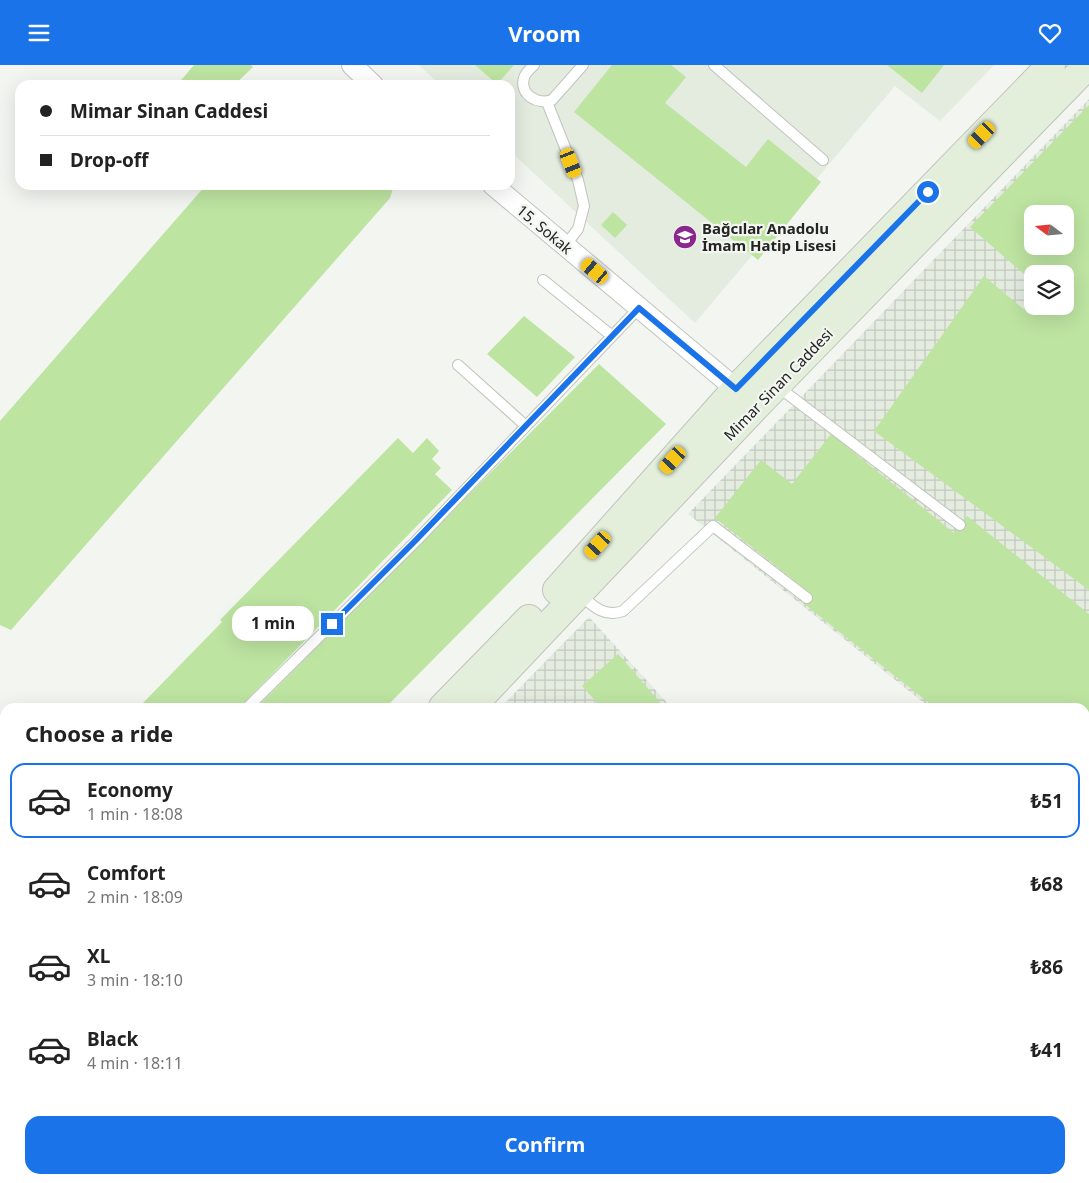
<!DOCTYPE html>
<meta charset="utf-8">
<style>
:root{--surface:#fff;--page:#f2f2f2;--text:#222;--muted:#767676;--line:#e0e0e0;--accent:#1a73e8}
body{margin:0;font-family:"Noto Sans",sans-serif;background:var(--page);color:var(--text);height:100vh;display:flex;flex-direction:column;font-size:19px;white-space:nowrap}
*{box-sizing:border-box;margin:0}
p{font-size:16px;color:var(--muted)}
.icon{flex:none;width:28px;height:28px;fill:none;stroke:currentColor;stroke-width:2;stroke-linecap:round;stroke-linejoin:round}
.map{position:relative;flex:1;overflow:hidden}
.drawer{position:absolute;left:0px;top:638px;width:1090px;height:481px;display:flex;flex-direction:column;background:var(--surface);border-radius:15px 15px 0 0;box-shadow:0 5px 20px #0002}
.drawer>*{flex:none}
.top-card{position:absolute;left:15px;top:15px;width:500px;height:110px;border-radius:15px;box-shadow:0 5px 20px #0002;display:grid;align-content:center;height:110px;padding:0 25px;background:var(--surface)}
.needle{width:32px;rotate:286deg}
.buttons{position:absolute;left:1024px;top:140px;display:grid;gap:10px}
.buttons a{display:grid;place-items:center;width:50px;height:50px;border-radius:10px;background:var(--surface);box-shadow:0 5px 20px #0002;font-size:25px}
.end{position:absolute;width:22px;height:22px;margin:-11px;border:6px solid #1a73e8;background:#fff;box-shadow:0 0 0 2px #fff}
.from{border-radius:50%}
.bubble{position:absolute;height:35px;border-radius:15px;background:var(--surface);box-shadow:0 5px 20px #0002;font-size:16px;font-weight:700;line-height:35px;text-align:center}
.car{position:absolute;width:15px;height:30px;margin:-15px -8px;border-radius:6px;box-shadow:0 0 4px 1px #0007;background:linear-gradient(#f5c518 24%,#345 0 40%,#f5c518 0 76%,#345 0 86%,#f5c518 0)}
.top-card b{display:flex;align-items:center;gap:18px;height:48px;font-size:19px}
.top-card b+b{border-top:1px solid var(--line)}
.top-card i{width:12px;height:12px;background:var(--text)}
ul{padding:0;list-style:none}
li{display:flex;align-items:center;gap:15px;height:75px;margin:0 10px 8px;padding:0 15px;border:2px solid transparent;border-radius:15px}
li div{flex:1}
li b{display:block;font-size:19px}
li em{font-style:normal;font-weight:700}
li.on{border-color:var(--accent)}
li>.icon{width:45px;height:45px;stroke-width:1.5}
h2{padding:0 25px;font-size:22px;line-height:60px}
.cta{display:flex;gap:10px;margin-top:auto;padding:10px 25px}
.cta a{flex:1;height:58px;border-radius:15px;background:var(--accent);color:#fff;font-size:20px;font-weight:700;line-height:58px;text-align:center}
header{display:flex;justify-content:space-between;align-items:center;height:65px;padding:0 25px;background:var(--accent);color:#fff;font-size:22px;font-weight:700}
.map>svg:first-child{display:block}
.built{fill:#e4ebdf}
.industrial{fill:url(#industrial-grid);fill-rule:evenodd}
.building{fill:#bde4a1;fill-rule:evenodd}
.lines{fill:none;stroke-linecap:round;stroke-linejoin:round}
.lane-casing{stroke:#c0c3be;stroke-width:12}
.street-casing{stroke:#c0c3be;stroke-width:22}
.secondary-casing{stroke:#c0c3be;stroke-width:30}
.primary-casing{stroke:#cfcfcf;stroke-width:30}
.lane{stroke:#fff;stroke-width:10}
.street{stroke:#fff;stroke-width:20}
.secondary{stroke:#e3efda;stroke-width:28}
.primary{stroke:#c7dfb6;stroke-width:28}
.route{stroke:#1a73e8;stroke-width:6}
.labels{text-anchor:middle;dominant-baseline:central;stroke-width:4.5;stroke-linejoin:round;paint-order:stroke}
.poi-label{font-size:15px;font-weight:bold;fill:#242523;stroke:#f2f5f0;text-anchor:start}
.street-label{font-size:15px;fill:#242523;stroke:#f2f5f0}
</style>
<header><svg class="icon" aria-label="menu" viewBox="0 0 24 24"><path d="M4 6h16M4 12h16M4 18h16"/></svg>Vroom<svg class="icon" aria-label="heart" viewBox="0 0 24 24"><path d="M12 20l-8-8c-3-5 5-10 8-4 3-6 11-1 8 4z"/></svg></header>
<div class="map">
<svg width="1089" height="1118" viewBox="0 0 1089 1118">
<defs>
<pattern id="industrial-grid" width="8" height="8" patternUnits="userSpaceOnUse" patternTransform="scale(1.25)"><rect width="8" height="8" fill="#e4ebdf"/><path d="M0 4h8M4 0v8" fill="none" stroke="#c3c9bf"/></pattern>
</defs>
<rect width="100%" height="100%" fill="#f2f5f0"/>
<path class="built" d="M419,0H994L940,56L895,21L695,258L510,86V20H440Z"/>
<path class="industrial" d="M1089,34V755L1085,758V642H929L688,449ZM1032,149H1065V181H1032ZM1032,209H1065V241H1032Z
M589,552L671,642H501Z
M0,715L5,722V865L0,866Z
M1089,824V1118H811L815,1114H1085V829Z"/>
<path class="building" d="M194,0H251L253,2L234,20H177Z
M475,0H514L497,19Z
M612,0H671L686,12L665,38L746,102L768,74L821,117L758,195L574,47Z
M887,0H944L922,28Z
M1089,40V525L874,366L984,211L1027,247L1035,241H1065V209H1032V216L970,162ZM1032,149H1065V181H1032Z
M206,120H394L390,133L11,565L0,560V356Z
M613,147L627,160L615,173L601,160Z
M524,251L575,292L537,332L487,289Z
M599,299L666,359L386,642H257Z
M831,369L954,468L967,451L1089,549V658L1085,663V642H934L803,538L810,528L715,453L761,395L792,419Z
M398,373L413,388L427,373L439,386L432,394L441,403L435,409L452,425L240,642H139L222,557L220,555Z
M618,589L664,642H601L582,621Z
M180,1114H287L290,1118H182Z"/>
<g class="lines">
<g class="lane-casing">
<path id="lane" d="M534,0C530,4 525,8 524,13C519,30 538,40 552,35L583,0
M714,0L823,95
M547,37L578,115L584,141L578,164L565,181
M543,215L612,271
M458,300L526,361
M777,321L960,460
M580,530C593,541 605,553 623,546L713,461L807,533
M248,642L417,475L639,243
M1085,691L1089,687
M1085,869L1089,865
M1033,1114L1037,1118"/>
</g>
<g class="street-casing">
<path id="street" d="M352,0L373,20
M493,120L736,324"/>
</g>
<g class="secondary-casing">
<path id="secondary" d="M557,525L736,324L1051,0
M443,642L529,554
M471,642L757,340L1088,0
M0,671L5,678
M1085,794L1089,790
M309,1114L311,1118
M771,1118L775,1114"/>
</g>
<g class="primary-casing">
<path id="primary" d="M0,1049L5,1046"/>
</g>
<use href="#lane" class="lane"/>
<use href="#street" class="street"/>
<use href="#secondary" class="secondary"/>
<use href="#primary" class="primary"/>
</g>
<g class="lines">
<path class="route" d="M332,559L416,475L639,243L736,324L928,127"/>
</g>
<defs>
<g id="school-disc" transform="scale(1.25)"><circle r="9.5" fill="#8a268d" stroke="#f2f5f0"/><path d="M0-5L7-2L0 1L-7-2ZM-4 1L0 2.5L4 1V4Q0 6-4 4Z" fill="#fff"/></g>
</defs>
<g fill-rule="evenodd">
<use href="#school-disc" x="685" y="172"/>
</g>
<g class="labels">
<g class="poi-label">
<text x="702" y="163">Bağcılar Anadolu<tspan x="702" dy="17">İmam Hatip Lisesi</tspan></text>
</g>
<g class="street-label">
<text transform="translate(545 164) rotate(40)">15. Sokak</text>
<text transform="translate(778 319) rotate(-46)">Mimar Sinan Caddesi</text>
</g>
</g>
</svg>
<div class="buttons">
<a><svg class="needle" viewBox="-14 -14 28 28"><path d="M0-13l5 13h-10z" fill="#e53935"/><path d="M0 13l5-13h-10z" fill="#767676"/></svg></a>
<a><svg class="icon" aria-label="layers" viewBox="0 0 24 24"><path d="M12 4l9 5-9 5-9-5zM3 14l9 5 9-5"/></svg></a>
</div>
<i class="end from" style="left:928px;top:127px"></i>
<i class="end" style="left:332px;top:559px"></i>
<div class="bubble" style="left:232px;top:541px;width:82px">1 min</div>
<i class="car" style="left:982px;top:70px;rotate:224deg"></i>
<i class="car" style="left:571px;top:98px;rotate:158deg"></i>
<i class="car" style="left:595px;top:206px;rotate:310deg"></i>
<i class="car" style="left:673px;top:395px;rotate:222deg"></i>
<i class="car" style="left:598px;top:480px;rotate:222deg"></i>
<div class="top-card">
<b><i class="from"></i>Mimar Sinan Caddesi</b>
<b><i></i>Drop-off</b>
</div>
<section class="drawer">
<h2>Choose a ride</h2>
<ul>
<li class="on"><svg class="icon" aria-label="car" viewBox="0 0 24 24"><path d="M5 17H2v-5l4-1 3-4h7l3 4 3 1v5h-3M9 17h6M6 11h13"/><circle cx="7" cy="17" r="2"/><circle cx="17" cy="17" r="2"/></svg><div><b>Economy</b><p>1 min · 18:08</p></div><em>₺51</em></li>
<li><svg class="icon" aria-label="car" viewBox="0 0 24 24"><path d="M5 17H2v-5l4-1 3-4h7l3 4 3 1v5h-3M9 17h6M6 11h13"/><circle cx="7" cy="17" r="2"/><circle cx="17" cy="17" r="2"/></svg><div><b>Comfort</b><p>2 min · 18:09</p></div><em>₺68</em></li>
<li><svg class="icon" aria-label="car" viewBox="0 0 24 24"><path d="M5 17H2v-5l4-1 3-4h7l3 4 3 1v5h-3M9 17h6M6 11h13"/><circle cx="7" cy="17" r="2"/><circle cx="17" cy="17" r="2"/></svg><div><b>XL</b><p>3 min · 18:10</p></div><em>₺86</em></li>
<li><svg class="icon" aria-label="car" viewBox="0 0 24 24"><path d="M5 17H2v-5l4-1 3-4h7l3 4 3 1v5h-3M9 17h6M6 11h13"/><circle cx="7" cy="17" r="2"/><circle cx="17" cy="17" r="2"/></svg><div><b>Black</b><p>4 min · 18:11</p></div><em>₺41</em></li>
</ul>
<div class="cta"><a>Confirm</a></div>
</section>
</div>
